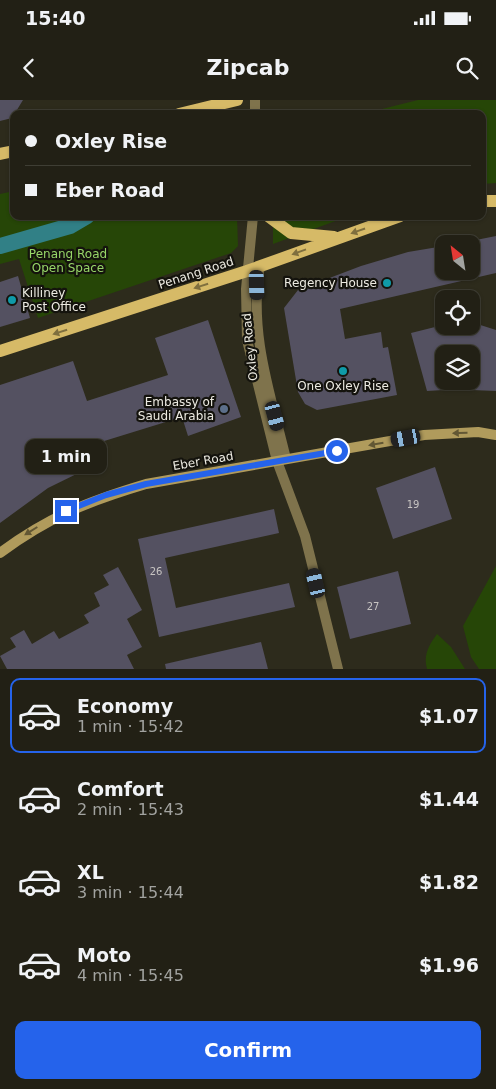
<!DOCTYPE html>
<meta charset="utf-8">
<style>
:root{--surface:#222015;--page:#2e2d22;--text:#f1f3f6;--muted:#a2a3a0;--line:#3f3e34;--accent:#2563eb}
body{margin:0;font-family:"DejaVu Sans",sans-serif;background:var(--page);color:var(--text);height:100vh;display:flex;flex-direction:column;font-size:19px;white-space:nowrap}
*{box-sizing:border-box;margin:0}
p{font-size:16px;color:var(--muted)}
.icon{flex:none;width:28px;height:28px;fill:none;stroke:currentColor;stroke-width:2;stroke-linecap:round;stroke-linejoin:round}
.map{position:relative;height:569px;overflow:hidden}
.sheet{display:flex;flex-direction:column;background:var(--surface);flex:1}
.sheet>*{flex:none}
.hud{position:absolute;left:10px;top:10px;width:476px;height:110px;border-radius:10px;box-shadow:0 1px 4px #0004,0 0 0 1px var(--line);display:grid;align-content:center;height:110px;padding:0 15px;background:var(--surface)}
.needle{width:32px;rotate:330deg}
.fabs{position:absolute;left:435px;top:135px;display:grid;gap:10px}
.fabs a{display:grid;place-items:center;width:45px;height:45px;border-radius:10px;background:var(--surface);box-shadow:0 1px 4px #0004,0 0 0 1px var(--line);font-size:25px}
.end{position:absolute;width:22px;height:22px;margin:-11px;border:6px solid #2563eb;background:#fff;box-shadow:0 0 0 2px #fff}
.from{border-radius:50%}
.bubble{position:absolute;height:35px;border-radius:10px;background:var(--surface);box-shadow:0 1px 4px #0004,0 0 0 1px var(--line);font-size:16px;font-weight:600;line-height:35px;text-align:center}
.car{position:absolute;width:15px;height:30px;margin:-15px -8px;border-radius:6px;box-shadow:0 0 4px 1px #0007;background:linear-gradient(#222 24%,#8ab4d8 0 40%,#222 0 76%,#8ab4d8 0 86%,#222 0)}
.hud b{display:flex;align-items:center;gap:18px;height:48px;font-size:19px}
.hud b+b{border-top:1px solid var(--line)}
.hud i{width:12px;height:12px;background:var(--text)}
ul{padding:9px 0 0;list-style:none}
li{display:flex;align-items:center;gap:15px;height:75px;margin:0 10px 8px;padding:0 5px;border:2px solid transparent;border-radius:10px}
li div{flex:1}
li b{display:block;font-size:19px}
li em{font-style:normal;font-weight:600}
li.selected{border-color:var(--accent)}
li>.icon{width:45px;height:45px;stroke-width:1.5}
.cta{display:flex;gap:10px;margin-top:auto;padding:10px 15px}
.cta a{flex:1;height:58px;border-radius:10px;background:var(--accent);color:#fff;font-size:20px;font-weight:600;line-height:58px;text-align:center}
.status{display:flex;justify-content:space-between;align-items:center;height:35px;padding:0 25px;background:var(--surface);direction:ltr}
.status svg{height:14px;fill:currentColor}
header{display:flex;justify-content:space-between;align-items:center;height:65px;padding:0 15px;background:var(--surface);font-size:22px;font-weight:600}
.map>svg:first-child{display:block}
.green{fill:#264607}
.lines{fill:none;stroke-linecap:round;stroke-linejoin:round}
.canal{stroke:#318086;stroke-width:16}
.building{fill:#545161}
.minor{stroke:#7f734c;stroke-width:10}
.tertiary{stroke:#7f734c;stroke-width:10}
.secondary{stroke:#b09b5c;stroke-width:10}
.primary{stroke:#d6ba67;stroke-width:12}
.oneway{fill:#7f6f3e}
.oneway2{fill:#625734}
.route{stroke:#2563eb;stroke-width:6}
.culture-dot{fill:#0f9aa8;stroke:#14130d;stroke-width:2}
.service-dot{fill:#5c6f8a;stroke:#14130d;stroke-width:2}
.labels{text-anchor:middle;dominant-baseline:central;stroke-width:4.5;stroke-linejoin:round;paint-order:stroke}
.number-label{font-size:10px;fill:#c7c4c2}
.park-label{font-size:12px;fill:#97d668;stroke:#14130d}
.street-label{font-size:12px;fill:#edebe2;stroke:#14130d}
.poi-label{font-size:12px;fill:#edebe2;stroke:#14130d;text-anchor:end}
</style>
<div class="status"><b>15:40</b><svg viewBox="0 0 49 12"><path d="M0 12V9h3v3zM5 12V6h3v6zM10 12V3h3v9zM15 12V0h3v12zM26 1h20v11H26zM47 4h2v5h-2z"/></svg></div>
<header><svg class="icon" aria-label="back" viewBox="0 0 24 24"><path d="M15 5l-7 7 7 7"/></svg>Zipcab<svg class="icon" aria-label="search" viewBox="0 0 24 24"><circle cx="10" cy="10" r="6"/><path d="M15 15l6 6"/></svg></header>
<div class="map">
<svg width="496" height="569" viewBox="0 0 496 569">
<rect width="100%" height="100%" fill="#2d2b1c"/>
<path class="green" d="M418,0H496V83L483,84L482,14H362Z
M14,91V116H237L238,146L231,153L38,218L19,159L0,164V94Z
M273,116H349L273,144Z
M496,466V569H479L471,557L463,526Z
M437,534L451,547L465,569H427C423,555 429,545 437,534Z"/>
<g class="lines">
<path class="canal" d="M0,146L70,126L87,116"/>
</g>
<path class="building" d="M0,0H23L12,18L0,21Z
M496,136V173L340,209L345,239L381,232L383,248L388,247L397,295L317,310L305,304L298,292L284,208L298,190L361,166L408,152L444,146V171H471V141Z
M18,176L30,218L0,227V182Z
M208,220L241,317L188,336L182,317L101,342L105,360L48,388L0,423V285L73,261L87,301L168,275L155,238Z
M471,222L496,230V291L471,290V254H444V290L427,291L411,233L439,226H471Z
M435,367L452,419L393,439L376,388Z
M274,409L279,433L165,458L176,508L289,483L295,507L159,537L138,439Z
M118,467L142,510L127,519L142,547L127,555L134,569H7L0,556L16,547L10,538L24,530L32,544L54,531L59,539L89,523L84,515L100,506L94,493L109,485L103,475Z
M398,471L411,524L350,539L337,487Z
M261,542L268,569H166L165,564Z"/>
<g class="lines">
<path class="minor" d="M277,361L305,436L338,569"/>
<path class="tertiary" d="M255,0V14
M253,116L246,189L247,240L277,361
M260,166C248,232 271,296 286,359"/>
<path class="secondary" d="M0,453C48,417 89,401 146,384L424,335L478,332L496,335"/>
<path class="primary" d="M179,14L237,0
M0,54L14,51
M482,101H496
M268,116L291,133L334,137
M0,251L247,171L400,116"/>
</g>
<defs><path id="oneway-solid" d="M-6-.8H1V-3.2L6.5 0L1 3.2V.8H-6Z" transform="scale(1.25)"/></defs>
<g class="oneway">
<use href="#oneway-solid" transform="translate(358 131) rotate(161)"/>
<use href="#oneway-solid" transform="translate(299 152) rotate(160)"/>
<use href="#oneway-solid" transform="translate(201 186) rotate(162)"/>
<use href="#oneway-solid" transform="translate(60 232) rotate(162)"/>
</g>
<g class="oneway2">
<use href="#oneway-solid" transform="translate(460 333) rotate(178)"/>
<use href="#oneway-solid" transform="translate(376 344) rotate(170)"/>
<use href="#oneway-solid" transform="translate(31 431) rotate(148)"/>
</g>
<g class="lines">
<path class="route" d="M66,411L106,395L146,384L337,351"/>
</g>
<g class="culture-dot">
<circle cx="387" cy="183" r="5"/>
<circle cx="12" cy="200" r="5"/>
<circle cx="343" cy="271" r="5"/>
</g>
<circle class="service-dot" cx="224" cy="309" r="5"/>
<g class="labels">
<g class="number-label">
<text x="413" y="404">19</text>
<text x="156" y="471">26</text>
<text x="373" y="506">27</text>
</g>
<g class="park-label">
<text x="68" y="154">Penang Road<tspan x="68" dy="14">Open Space</tspan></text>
</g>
<g class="street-label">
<text transform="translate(196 173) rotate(-18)">Penang Road</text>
<text transform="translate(250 247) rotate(-96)">Oxley Road</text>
<text transform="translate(203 361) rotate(-10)">Eber Road</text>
</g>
<g class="poi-label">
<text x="377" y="183">Regency House</text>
<text x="22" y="193" text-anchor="start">Killiney<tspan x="22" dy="14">Post Office</tspan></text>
<text x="343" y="286" text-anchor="middle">One Oxley Rise</text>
<text x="214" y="302">Embassy of<tspan x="214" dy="14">Saudi Arabia</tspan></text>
</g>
</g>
</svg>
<div class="fabs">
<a><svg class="needle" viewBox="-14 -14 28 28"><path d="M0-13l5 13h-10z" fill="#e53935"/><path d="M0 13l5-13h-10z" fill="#a2a3a0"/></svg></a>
<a><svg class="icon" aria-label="locate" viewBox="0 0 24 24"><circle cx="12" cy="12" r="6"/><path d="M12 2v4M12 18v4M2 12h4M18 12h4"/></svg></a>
<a><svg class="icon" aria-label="layers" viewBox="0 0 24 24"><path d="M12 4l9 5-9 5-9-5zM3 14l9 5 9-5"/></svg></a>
</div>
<i class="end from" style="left:337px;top:351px"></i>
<i class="end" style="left:66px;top:411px"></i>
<div class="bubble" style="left:25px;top:339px;width:82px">1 min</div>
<i class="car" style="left:257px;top:185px;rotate:178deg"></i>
<i class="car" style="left:275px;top:316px;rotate:165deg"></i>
<i class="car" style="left:406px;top:338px;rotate:260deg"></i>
<i class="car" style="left:316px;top:483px;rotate:347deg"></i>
<div class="hud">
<b><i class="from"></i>Oxley Rise</b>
<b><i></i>Eber Road</b>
</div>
</div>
<section class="sheet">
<ul>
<li class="selected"><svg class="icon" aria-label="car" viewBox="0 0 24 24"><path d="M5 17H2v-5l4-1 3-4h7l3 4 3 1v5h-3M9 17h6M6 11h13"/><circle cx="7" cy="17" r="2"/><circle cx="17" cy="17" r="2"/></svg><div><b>Economy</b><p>1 min · 15:42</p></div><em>$1.07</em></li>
<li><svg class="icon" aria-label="car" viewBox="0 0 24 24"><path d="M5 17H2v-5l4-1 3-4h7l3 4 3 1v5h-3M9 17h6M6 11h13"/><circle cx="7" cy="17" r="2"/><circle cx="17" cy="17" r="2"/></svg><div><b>Comfort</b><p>2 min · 15:43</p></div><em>$1.44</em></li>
<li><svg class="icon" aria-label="car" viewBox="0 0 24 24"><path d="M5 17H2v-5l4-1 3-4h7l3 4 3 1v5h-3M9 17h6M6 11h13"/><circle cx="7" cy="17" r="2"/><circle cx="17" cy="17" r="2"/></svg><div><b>XL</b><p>3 min · 15:44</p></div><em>$1.82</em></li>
<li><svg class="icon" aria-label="car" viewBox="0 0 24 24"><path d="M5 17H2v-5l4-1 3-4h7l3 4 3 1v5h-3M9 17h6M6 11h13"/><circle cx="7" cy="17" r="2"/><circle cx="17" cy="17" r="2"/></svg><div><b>Moto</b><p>4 min · 15:45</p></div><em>$1.96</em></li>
</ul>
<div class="cta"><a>Confirm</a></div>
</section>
